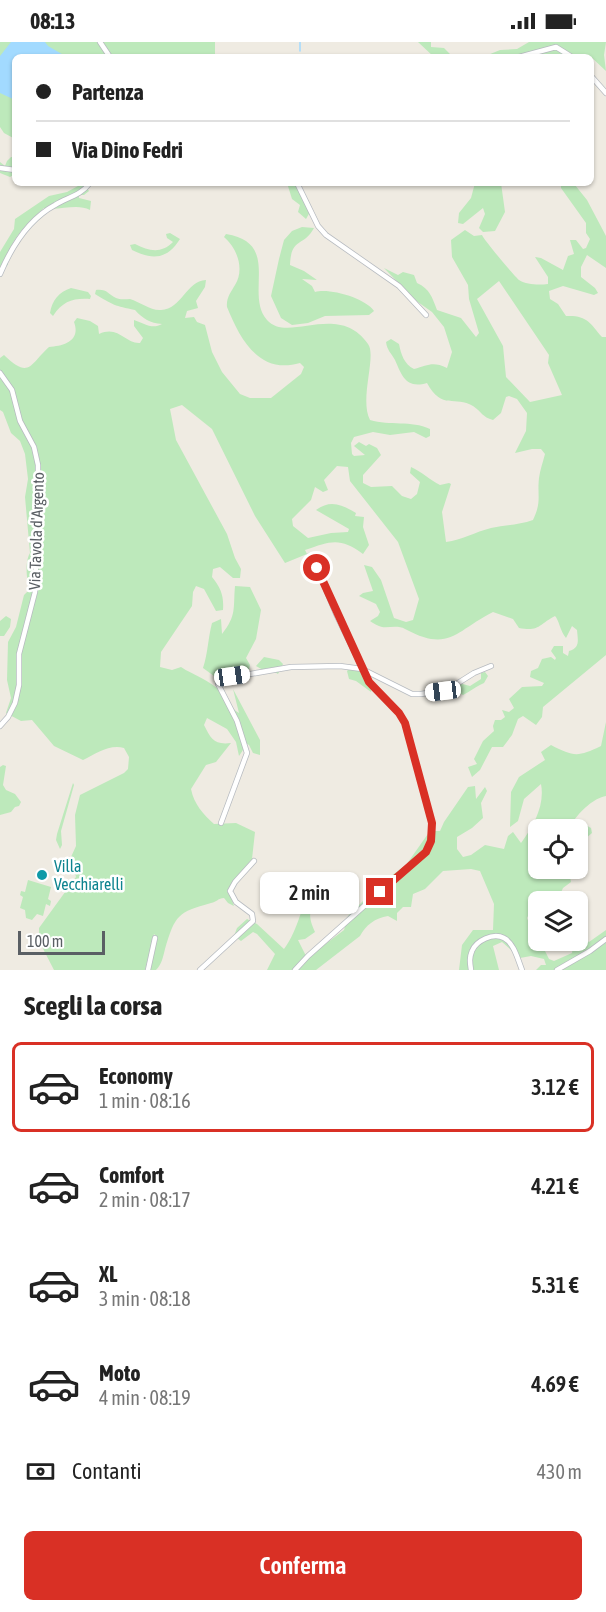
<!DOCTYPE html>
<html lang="it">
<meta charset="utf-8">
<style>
:root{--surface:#fff;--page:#f6f6f6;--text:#222;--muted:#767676;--line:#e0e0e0;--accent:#d93025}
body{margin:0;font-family:"Asap Condensed",sans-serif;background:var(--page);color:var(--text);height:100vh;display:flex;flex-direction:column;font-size:22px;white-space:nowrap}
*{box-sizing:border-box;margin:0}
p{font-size:20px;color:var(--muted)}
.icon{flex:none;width:33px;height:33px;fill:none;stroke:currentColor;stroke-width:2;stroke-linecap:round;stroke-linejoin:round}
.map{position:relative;height:928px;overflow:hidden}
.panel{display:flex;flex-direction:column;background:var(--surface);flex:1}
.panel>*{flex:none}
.top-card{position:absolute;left:12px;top:12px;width:582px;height:132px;border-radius:9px;box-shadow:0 2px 4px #0004;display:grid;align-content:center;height:132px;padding:0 24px;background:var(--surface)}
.controls{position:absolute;left:528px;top:777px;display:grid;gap:12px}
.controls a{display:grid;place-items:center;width:60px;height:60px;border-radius:9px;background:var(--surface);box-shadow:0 2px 4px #0004;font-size:30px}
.scale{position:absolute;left:18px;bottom:15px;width:87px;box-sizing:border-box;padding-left:6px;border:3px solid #5a5f64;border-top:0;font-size:16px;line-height:21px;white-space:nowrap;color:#5a5f64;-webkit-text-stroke:4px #fff;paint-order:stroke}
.end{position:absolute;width:27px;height:27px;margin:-14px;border:8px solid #d93025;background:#fff;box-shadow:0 0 0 3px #fff}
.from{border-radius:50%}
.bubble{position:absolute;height:42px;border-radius:9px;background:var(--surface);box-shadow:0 2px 4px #0004;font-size:20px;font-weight:600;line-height:42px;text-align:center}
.car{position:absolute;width:18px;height:36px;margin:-18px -9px;border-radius:8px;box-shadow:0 0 4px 2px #0007;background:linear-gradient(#fff 24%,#345 0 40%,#fff 0 76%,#345 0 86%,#fff 0)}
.top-card b{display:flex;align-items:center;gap:21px;height:57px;font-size:22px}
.top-card b+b{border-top:2px solid var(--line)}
.top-card i{width:15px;height:15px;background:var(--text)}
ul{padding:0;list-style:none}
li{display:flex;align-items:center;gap:18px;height:90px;margin:0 12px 9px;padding:0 12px;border:3px solid transparent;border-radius:9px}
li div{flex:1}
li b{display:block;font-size:22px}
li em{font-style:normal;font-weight:600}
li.selected{border-color:var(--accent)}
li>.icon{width:54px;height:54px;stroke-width:1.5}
h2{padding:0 24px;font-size:27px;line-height:72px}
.pay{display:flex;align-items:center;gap:15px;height:66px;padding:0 24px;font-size:22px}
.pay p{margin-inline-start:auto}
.action{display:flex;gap:12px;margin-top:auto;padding:12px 24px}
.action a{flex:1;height:69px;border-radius:9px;background:var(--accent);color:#fff;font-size:24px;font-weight:600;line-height:69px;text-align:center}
.status{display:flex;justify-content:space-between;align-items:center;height:42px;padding:0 30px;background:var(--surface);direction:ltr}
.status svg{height:16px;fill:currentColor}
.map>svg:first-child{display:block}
.green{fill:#bde9bb;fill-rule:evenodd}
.water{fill:#a2daff}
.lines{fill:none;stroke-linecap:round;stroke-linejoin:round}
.stream{stroke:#a2daff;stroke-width:1.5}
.street-casing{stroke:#b7bbc0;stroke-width:6}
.street{stroke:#fff;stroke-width:4.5}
.route{stroke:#d93025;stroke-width:8}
.culture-dot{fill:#0f9aa8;stroke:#fff;stroke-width:2}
.labels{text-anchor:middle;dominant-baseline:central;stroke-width:5;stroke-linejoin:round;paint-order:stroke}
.street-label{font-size:16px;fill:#5a5f64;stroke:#fff}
.culture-label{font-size:16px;fill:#0d838f;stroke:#fff;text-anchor:start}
</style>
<div class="status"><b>08:13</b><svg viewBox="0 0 49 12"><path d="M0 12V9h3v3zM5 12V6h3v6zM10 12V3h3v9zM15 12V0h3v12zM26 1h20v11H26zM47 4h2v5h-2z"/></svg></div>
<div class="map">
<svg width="606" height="928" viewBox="0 0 606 928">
<rect width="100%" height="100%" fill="#efebe2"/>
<path class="green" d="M0,0H215V15H15V97L4,91L0,85Z
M418,0H431V5L444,6L451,13L450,15H434Z
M529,0H606L604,13L606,29L591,15H483L500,8L517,7Z
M11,115H15V132L10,135L0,131V120L5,124L7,119Z
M287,141H295L310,170L306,177L298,170L300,163L292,157Z
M475,141H501L505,170L495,189L483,190L479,186L485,172L483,166L463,182L458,181L459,171L471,156Z
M561,141L575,143L587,158L606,194V226L587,213L581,225V235L595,246L598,251L594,253L563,244L549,249L550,257L558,262L566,274C587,273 590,281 602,295H606V613L543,665L542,675L536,683L523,674L518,677L512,693L503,705H492L480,728L472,735L468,725L477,722L474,717L483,699L494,689L493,684L495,678H501L505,675L502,668L509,670L514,666L509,657L522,645L542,644L544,641L530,635L531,629L538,626L542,617L551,615L555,618L556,616L551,609L554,604H563V611L568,614L569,609C580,606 578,599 577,588L572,584L566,596C560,589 559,578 555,574C539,582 540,590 519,586L513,577L493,570C455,589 450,611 405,587C398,583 389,586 382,585C378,584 373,581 370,579L378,574L380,570L376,562L359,554L363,551L373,549L364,523L372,525L381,538L394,576L406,580L413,578L419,557L398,500L350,439L348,425L337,424L324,438L328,448L323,450L315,445L311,458L292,477L293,484L308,496L331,491L348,490L349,487L316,468C331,457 342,463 356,471L355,474L364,475L363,485L369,503L363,512C340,495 331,499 305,508L307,512L285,521L255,474L212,387L182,363L170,367L176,398L227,492L235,516L241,527L240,536H233L220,525L213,527L212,535C221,546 224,554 223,568L216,569L204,547L196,544L193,550L192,564L161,610L160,625L172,628L181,625C193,633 210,638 221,650C228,657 230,666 239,671L233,647L260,698V713L253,711L249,703L244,700L243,708L239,714L236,700L227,687L207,676L204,683C211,697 214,703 231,701L216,720L206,723L191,747C194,762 203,772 214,782L236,781L255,790L252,817L231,842L229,849L234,864L228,861L224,856C218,856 217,860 211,861C178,870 175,873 165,907C163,915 162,922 156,928H150L156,894L154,892L145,928H54L39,899V886L76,835L71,815L76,804L75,773L80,753L124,731L128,727L129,715L124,706C109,702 96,712 83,718L54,704L32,678L21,679L6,671L11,656L7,638L8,600L16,585L24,553L30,547C26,538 25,519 30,511L25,455L28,437L25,412L20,399L11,391L3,370L0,368V316L4,313C30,338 30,322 49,305C64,304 81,299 74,280L77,276L90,279L98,284L99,292C119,283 125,302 140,301L143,296L134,284V278C144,281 152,288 162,282C150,281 143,277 135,268C115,264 113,263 95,252L96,248C108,247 107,252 116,256C120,258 126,257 130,257C140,260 151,269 161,268C182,267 186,239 206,238L205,245L196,259L198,266L187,269L185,276L194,275L197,280L205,283L212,310L222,330L240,352L250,356H271L301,332L304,325L300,321C259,333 240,297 227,265C226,256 231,250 235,243C245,227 237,206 224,195L226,192C282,201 244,252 267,278C288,302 338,259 368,302C377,314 359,357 370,378C390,384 411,378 430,387V394L426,396L414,390L390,393L373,390L354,395L351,401L352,412L354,414L365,413L354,404L359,400L366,404L369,402L377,406L381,413L363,433V441L371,445L392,444L402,454L411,457L417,452L420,440L410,431L411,425C422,430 430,438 440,443L449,441L451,442L442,470L446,500C462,498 475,490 491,486C505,483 519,483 533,478C542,459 537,454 539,436C540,428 543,420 545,412L541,407H532L515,411L526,389L527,371L517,357L509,354L506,355L501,371L493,378C482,375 482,370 473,364C455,353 442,369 427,341C406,347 402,334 395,318C391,311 387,308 386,300L391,297L399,302C401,312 404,322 414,327C428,323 433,319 447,326L452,310L444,285L432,270L415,258L384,226L398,233L403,230L414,233L417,241C430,247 432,255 437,268L461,276L476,295L479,291L469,257L468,243L452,215L451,198L465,188L474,194L482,193C484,198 515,235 519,238C527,243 539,243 548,242V235L535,215L541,216L563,228L568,214L574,212L570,198H576L583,207L586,206L590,197L586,191V181L561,146ZM499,239L549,313L548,321L562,353L530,360L506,335L503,304L477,257Z
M85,143L89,149L84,153H79V156L91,159L90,168C77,161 59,169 44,166C29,180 5,201 8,223L0,226V210L14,187L15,177L49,154L67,150L78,144Z
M302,185L314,186C304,205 291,195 290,223L304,229L317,238L302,237L312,244L315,250C330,246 365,256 374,269L369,273L325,274L308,281L292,283L281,276L271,254L279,217L284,198L292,189Z
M170,191L180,197C167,218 152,218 132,208L130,203L135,202C149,209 161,212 173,200L167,196L166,192Z
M71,246L88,250L91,254L90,257C73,256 63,259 53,274L50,271C52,258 59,250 71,246Z
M235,544L250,545L261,568L256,597L246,616L250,623L249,628L214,634L203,626C208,611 208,596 212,581L221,577L222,592C237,573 233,566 235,544Z
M6,574L11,577L10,585L4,594H0V579Z
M264,615L279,618L283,622L278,632L268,626L263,628L256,624Z
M351,625L358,626L365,640L372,645L371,650L356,639L349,637L347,629Z
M485,630L488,634L484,641C475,645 471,649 463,653L450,647L459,641L470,644L481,637V631Z
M606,680V754C594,756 580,769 573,780L575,783L584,782L591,786L592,791L585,797L578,796V788H538V826L574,827L569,830L571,840L563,846L559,855L550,856L549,859L538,860V868H531L527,876L529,881L538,884V898L556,899L557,903L545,909L549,917L554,919L572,911L573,905L566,902L567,899L578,898V889L585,890V897L589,900L606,888V928H536L541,923H546L544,917L531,914L520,916L502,900L493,904L499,928H459L462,903L473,888H493L494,862L480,829L471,827L443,829L425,847L413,852L411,865H403L397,871V879L388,874C375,876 366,883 360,894L316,928H267L275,912L257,892L253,890L241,899L234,894L237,886L247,877L257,882L284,907C299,887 302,861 313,839L322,848C312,867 305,868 315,890L305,897L298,898L307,916L344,888L348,874L380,842L406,823L430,789H440L444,780L468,745L475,744L476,757L485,745L487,749L481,761L483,776L472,786L457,795V807L463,815L471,813L485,803L504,807L508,794L513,790L521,801C534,783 545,763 541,742L524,757L518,779L510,785L511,750L519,735L545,718L541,710L551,703C574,715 578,715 601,704Z
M3,723L6,724L3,743L6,748L15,752L21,760L19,764L15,765L11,770L0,773V725Z
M73,741L74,743L61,789L62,803L60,807L56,798L57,792Z
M28,838L51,845L48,857L51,859L50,864L46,862L43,874L37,872L32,878L26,876L25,868L20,866L23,855L20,853L21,849L25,850Z"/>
<path class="water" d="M11,0H45L48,4L67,15H15V58L0,51V14Z"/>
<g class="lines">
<path class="stream" d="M300,9V0"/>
<g class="street-casing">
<path id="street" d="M100,0L110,15
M519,15L556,5L572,15
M591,34L606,51
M0,126L15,128
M297,141L318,184L326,193L399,244L426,273
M0,232C11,206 29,177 55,163C68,155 80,154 90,141
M0,331L12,348L20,379L34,405L38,423V464L35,550L19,612V643L15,661L8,675L0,684
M221,781L247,711L237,679L218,642L221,637L291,625L340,624L362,627L412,652H421L447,648L474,631L491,624
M148,928L155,896
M200,928L253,879L252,872L236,860L230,849L235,840L254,819
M295,928L308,914L426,809L431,799L432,781L405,681L399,671L369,640L337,574L317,526L309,514
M471,928C470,921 469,916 472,909C476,899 493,890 504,896C514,901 518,918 522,928
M557,928L590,909L606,897"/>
</g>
<use href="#street" class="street"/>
</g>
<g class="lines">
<path class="route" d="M317,526L369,640L399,671L405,681L432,781L431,799L426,810L380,850"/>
</g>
<circle class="culture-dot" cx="42" cy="833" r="6"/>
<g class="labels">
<g class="street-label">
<text transform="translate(36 489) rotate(-88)">Via Tavola d'Argento</text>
</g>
<g class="culture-label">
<text x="54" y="824">Villa<tspan x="54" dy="18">Vecchiarelli</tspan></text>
</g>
</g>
</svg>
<div class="controls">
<a><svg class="icon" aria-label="locate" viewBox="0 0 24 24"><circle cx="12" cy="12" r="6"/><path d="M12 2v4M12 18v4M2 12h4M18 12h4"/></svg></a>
<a><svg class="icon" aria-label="layers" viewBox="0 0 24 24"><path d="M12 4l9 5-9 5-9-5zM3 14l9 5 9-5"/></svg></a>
</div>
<div class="scale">100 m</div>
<i class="end from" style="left:317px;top:526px"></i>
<i class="end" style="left:380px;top:850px"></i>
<div class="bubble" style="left:260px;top:830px;width:99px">2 min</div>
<i class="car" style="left:232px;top:634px;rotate:82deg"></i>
<i class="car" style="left:443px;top:649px;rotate:263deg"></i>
<div class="top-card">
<b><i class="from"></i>Partenza</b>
<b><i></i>Via Dino Fedri</b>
</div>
</div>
<section class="panel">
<h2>Scegli la corsa</h2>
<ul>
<li class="selected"><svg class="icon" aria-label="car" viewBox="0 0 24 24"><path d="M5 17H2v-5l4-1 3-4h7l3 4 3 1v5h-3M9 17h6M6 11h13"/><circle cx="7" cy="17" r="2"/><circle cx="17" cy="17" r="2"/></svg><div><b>Economy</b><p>1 min · 08:16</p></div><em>3.12 €</em></li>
<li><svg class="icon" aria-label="car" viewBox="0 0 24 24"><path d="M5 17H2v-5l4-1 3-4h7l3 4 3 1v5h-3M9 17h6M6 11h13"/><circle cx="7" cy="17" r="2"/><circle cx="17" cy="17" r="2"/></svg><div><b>Comfort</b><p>2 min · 08:17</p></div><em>4.21 €</em></li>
<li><svg class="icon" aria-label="car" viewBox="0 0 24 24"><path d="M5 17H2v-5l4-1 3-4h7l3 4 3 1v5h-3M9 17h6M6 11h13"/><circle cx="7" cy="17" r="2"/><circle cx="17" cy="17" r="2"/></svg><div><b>XL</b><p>3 min · 08:18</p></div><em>5.31 €</em></li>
<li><svg class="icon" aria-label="car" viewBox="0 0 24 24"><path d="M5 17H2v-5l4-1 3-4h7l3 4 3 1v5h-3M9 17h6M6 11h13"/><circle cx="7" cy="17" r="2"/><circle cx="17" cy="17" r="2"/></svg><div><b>Moto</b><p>4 min · 08:19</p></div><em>4.69 €</em></li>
</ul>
<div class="pay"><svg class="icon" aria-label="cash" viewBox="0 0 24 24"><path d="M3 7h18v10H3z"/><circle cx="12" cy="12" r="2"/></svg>Contanti<p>430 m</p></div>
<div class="action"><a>Conferma</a></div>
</section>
